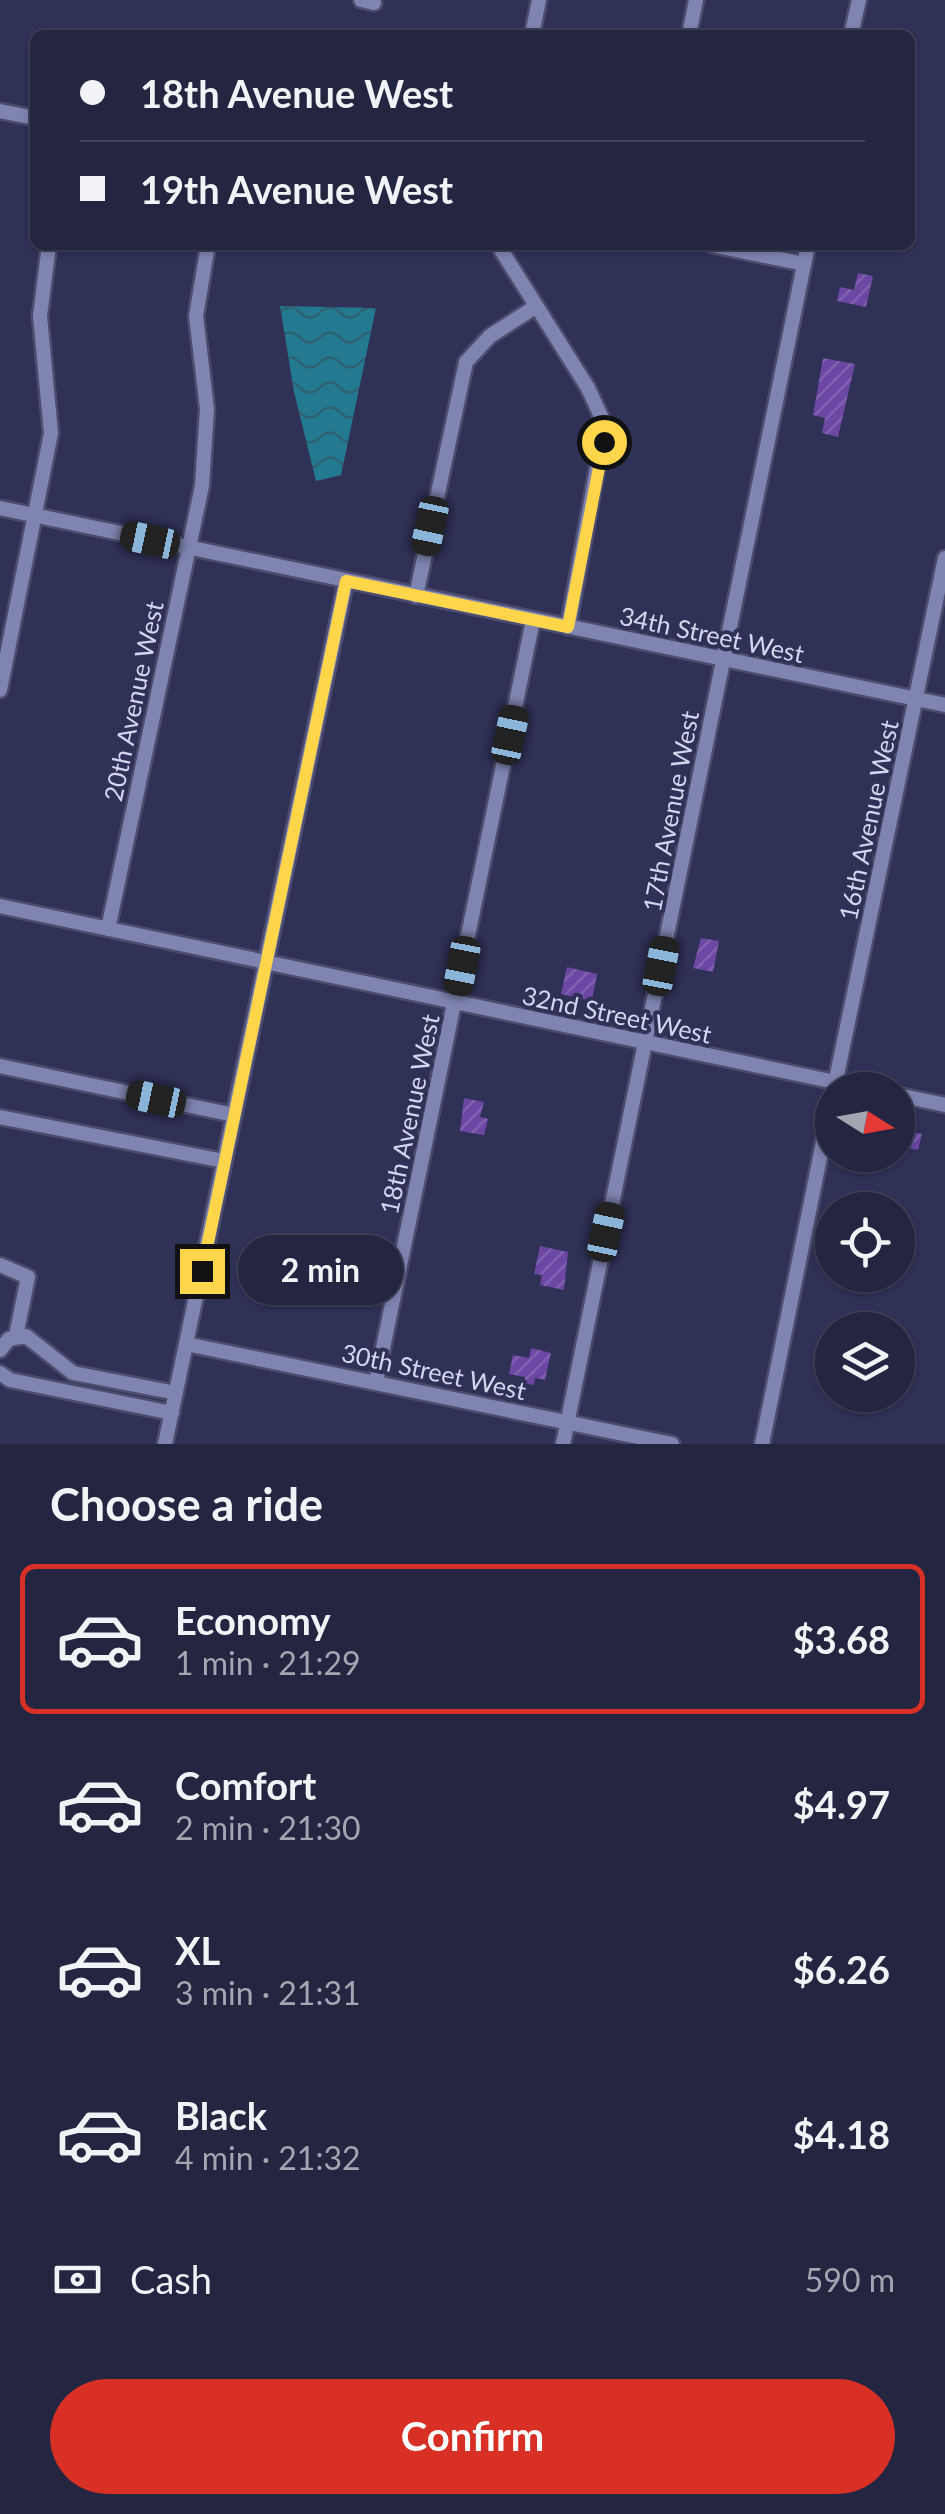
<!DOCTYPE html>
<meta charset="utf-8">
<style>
:root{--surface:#232541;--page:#2b2d48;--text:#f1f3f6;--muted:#a3a5b1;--line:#40425a;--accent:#d93025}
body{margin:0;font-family:Lato,sans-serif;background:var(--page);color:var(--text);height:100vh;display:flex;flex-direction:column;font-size:38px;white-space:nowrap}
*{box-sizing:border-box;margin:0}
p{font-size:32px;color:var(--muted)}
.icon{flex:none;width:55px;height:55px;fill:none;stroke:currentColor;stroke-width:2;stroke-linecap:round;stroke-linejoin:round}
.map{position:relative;height:1444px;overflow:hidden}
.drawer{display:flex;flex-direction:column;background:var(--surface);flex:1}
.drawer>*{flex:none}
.guide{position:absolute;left:30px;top:30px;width:885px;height:220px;border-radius:15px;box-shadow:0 2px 8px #0004,0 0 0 2px var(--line);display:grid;align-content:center;height:220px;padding:0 50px;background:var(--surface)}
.needle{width:65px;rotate:101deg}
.buttons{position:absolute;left:815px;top:1072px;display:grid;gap:20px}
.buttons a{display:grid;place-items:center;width:100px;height:100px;border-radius:50%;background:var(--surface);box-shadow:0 2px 8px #0004,0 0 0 2px var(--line);font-size:50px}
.end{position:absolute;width:45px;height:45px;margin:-22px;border:12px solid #ffd54a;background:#111;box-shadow:0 0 0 5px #111}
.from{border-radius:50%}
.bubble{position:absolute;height:70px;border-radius:35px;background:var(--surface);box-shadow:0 2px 8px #0004,0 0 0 2px var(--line);font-size:32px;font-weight:700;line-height:70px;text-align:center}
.car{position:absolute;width:30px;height:60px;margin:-30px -15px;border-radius:12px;box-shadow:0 0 8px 2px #0007;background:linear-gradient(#222 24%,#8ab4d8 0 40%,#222 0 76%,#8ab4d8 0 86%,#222 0)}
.guide b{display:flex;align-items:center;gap:35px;height:95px;font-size:38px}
.guide b+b{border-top:2px solid var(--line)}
.guide i{width:25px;height:25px;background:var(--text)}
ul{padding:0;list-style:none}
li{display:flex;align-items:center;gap:30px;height:150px;margin:0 20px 15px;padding:0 30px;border:5px solid transparent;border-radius:15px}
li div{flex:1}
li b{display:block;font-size:38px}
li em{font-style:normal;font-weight:700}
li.on{border-color:var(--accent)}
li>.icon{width:90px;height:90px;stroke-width:1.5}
h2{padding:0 50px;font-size:45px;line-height:120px}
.pay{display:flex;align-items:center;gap:25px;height:110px;padding:0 50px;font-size:38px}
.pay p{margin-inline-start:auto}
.action{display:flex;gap:20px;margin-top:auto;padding:20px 50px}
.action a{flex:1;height:115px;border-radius:60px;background:var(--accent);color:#fff;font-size:40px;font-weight:700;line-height:115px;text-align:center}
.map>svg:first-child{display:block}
.water{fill:url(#water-waves)}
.building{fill:url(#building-hatch)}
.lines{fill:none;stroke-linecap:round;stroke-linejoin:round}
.minor-casing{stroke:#4c4d6e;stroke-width:19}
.minor{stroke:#7f84b0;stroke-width:14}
.route{stroke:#ffd54a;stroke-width:12}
.labels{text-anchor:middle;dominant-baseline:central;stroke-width:8;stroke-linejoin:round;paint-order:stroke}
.street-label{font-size:25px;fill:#d3d6ef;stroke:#2f3157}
</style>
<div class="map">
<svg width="945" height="1444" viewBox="0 0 945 1444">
<defs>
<pattern id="water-waves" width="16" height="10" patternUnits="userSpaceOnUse" patternTransform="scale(2.5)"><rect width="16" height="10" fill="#227990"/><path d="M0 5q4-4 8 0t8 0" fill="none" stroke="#2e6273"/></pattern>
<pattern id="building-hatch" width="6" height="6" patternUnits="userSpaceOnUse" patternTransform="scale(2.5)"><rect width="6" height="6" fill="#6c47a3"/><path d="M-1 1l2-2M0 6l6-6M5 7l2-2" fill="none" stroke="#8061b0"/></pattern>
</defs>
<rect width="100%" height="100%" fill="#2f3157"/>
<path class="water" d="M280,306L376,308L341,475L316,481L294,392Z"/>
<path class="building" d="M858,273L873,276L866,307L837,301L840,287L854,290Z
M823,358L855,364L838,437L822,433L825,418L813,415Z
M701,938L719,941L713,972L693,968Z
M567,967L597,974L592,1001L561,994Z
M464,1098L484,1102L480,1117L488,1119L484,1135L460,1131Z
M898,1129L922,1134L918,1150L898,1146Z
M540,1246L568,1252L564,1290L540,1285L542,1275L534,1274Z
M531,1348L551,1353L545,1380L535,1378L534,1385L524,1383L525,1377L509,1374L513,1355L529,1358Z"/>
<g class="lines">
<g class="minor-casing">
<path id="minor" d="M361,0L374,3
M532,35L539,0
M689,35L696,0
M851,35L859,0
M0,111L35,118
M498,245L588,388L605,425L568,627
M712,245L804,264
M0,508L945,705
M416,596L466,362L490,336L535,307
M0,690L51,433L40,316L49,245
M0,906L873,1090
M108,929L202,486L207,409L196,316L208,245
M0,1066L234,1115
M834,1089L945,558
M898,1095L945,1105
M0,1117L224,1161
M0,1265L28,1277L16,1336
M186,1344L672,1444
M0,1350L9,1339L26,1336L73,1373L176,1393
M0,1373L10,1380L172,1413
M376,1382L533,620
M165,1444L346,581
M563,1444L808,245
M762,1444L832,1098"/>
</g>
<use href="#minor" class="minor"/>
</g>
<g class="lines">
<path class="route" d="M202,1271L346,581L568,627L604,442"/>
</g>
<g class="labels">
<g class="street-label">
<text transform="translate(712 634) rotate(12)">34th Street West</text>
<text transform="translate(133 701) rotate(-78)">20th Avenue West</text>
<text transform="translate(670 811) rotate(-79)">17th Avenue West</text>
<text transform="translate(868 820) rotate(-78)">16th Avenue West</text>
<text transform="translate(617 1014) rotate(12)">32nd Street West</text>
<text transform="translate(409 1114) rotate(-78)">18th Avenue West</text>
<text transform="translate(434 1371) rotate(12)">30th Street West</text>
</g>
</g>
</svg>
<div class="buttons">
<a><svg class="needle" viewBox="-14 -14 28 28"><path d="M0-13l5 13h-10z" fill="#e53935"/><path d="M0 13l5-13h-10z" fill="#a3a5b1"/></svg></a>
<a><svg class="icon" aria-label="locate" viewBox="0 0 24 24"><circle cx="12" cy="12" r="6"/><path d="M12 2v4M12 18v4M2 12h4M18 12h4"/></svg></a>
<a><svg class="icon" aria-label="layers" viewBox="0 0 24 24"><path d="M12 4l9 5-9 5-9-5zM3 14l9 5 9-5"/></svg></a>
</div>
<i class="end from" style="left:604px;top:442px"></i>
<i class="end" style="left:202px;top:1271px"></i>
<div class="bubble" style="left:238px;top:1235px;width:165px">2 min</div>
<i class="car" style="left:430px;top:526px;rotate:192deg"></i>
<i class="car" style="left:150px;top:540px;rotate:282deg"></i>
<i class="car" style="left:510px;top:735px;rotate:12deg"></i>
<i class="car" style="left:462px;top:966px;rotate:191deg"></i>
<i class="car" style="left:661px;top:966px;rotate:11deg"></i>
<i class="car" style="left:156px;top:1099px;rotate:282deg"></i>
<i class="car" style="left:606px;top:1232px;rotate:12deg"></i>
<div class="guide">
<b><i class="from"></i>18th Avenue West</b>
<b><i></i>19th Avenue West</b>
</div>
</div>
<section class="drawer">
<h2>Choose a ride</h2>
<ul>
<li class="on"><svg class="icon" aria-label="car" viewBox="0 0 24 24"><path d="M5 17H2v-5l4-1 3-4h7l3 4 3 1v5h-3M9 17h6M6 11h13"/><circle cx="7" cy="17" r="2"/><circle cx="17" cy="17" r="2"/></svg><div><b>Economy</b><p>1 min · 21:29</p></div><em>$3.68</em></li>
<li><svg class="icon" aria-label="car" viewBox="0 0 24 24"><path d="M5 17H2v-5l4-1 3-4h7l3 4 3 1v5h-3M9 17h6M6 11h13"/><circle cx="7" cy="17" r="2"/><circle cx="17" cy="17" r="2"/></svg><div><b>Comfort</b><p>2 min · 21:30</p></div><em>$4.97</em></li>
<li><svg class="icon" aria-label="car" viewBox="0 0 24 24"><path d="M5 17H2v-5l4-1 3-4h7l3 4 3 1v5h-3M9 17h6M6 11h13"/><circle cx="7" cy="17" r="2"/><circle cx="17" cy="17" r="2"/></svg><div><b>XL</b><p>3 min · 21:31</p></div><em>$6.26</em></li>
<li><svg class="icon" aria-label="car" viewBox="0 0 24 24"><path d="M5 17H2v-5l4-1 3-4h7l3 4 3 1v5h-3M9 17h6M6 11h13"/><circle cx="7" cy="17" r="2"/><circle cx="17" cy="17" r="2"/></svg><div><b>Black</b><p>4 min · 21:32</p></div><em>$4.18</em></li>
</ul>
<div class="pay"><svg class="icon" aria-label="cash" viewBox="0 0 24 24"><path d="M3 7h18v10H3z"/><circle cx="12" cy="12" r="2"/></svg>Cash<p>590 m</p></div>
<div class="action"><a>Confirm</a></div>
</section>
